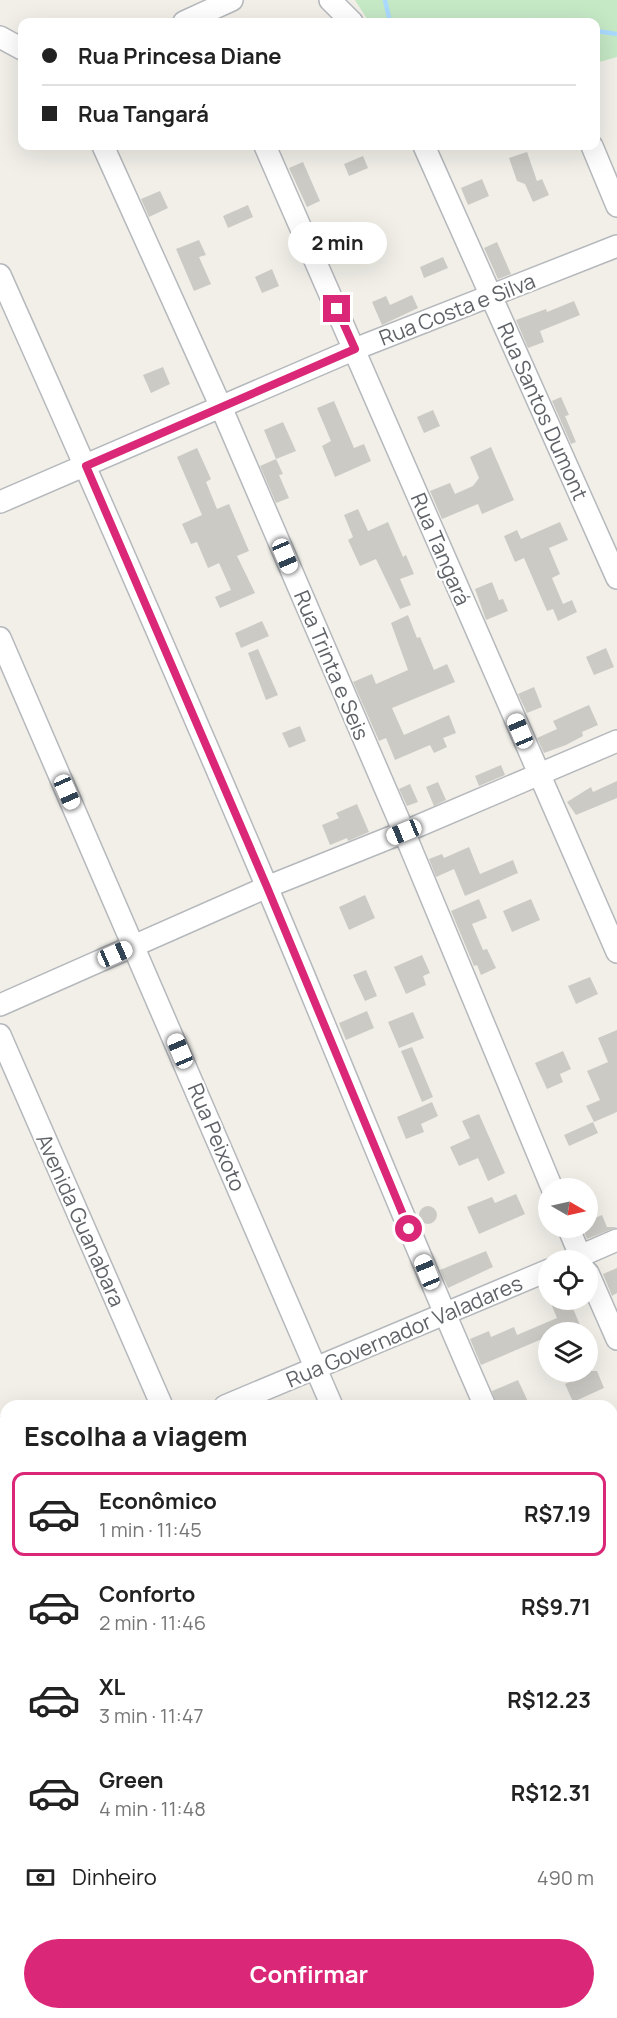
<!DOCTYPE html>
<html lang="pt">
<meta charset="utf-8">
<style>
:root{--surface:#fff;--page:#f2f2f2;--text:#222;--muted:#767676;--line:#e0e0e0;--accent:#db2777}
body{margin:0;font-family:Manrope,sans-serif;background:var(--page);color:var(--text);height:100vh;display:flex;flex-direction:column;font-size:22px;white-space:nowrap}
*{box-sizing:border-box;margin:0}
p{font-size:20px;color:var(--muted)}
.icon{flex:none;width:33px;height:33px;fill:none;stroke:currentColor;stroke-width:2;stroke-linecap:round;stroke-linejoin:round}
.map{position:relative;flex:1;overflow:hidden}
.sheet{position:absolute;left:0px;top:1400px;width:618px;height:620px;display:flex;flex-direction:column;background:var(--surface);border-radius:18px 18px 0 0;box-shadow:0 6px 24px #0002}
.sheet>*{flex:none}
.guide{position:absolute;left:18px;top:18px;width:582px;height:132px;border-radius:12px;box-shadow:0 6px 24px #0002;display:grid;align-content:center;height:132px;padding:0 24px;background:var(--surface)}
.needle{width:39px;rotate:99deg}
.controls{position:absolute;left:538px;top:1178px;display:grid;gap:12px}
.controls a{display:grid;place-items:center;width:60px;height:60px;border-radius:50%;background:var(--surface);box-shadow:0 6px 24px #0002;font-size:30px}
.end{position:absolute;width:27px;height:27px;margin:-14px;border:8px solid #db2777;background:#fff;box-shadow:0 0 0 3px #fff}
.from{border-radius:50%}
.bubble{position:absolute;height:42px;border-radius:21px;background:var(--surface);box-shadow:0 6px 24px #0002;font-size:20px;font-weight:700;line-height:42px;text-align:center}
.car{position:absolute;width:18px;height:36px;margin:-18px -9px;border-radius:8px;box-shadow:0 0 4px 2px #0007;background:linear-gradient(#fff 24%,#345 0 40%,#fff 0 76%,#345 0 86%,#fff 0)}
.guide b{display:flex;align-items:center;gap:21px;height:57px;font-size:22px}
.guide b+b{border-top:2px solid var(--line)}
.guide i{width:15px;height:15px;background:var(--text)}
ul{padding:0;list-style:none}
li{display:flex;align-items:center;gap:18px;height:84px;margin:0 12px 9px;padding:0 12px;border:3px solid transparent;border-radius:12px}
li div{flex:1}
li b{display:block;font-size:22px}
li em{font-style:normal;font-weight:700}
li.current{border-color:var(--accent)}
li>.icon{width:54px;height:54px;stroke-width:1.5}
h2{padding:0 24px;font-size:27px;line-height:72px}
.pay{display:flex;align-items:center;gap:15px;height:66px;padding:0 24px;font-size:22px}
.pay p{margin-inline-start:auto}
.cta{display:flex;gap:12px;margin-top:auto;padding:12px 24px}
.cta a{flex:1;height:69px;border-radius:36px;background:var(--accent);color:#fff;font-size:24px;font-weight:700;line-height:69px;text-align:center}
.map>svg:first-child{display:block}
.green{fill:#c5e8c5}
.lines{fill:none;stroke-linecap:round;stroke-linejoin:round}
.stream{stroke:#aadaff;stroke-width:4.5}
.building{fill:#cccac5}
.minor-casing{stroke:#b5b8bc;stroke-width:24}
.minor{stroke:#fff;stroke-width:21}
.route{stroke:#db2777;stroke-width:8}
.labels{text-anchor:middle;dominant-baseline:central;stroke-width:4.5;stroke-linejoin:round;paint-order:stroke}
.street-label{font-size:21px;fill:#5f6368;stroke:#fff}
</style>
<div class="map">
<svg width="617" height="2018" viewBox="0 0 617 2018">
<rect width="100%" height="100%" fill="#f1efe8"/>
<path class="green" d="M355,0H617V57L596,63V22H369Z"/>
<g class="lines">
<path class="stream" d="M385,0L390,22
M527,22L532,20L547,22
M596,31L617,34"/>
</g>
<path class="building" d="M527,152L537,181L542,179L549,195L533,202L525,184L517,181L509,158Z
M363,156L368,168L349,176L344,164Z
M303,162L320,201L307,207L289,168Z
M482,179L489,196L468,205L461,188Z
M160,191L168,208L149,217L141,199Z
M248,205L253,217L228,228L223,216Z
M199,240L206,255L199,257L211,284L194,291L176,249Z
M497,242L511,274L498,279L484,248Z
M443,257L448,268L424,278L420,267Z
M272,269L279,286L262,293L255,277Z
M412,295L418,308L382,325L372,302L386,296L390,305Z
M574,301L580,315L540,331L544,342L528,348L516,320L546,309L547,312Z
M163,367L170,384L151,393L143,375Z
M561,397L569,415L565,416L576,442L571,444L552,401Z
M334,401L354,448L364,444L371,461L335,477L322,446L331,441L317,408Z
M433,410L440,426L424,433L417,417Z
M283,422L296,451L276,459L264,430Z
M491,447L514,500L482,514L478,504L442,519L430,491L450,483L455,494L473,486L479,478L470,457Z
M197,448L211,479L206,482L217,509L229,504L249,551L237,556L255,593L220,608L215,597L231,590L219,563L208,568L197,542L191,544L182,524L202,515L177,457Z
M276,459L283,474L279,475L289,498L276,503L260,466Z
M358,509L368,531L388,522L403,557L406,555L414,574L400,579L411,605L400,609L376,559L360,566L348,540L353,537L344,515Z
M560,522L568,540L549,548L560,574L552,578L563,604L572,600L577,612L558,621L553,609L547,611L524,558L515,562L504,536L517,530L521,539Z
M492,582L499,600L503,599L508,611L486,620L475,589Z
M408,615L417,638L420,637L434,670L447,664L455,682L392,708L404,735L449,715L456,733L443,738L447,747L434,753L430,745L395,760L386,738L379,741L353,682L372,674L376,684L408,670L391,623Z
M262,621L269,636L241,648L235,633Z
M606,648L614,667L594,675L586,657Z
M258,649L278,695L266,700L248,653Z
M534,687L542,707L527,713L518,694Z
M589,705L598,725L582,732L583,736L566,745L544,753L537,738L557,729L553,721Z
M300,726L306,741L289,748L282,733Z
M501,765L505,775L479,786L475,776Z
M617,781V798L576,815L567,802L591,787L593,792Z
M438,782L446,800L434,806L426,787Z
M410,784L418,802L407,806L399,789Z
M357,804L369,832L348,841L347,838L330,845L322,825L339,818L336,813Z
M469,847L480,874L513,860L518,873L465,896L454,869L436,877L429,859L442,854L444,858Z
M365,895L375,918L349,930L339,907Z
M479,899L487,918L472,924L483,950L487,949L496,968L481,975L477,965L474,966L451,911Z
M531,899L540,920L512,932L503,911Z
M422,955L430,973L423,976L426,985L406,994L394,967Z
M366,970L377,996L365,1001L353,975Z
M590,977L598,994L576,1004L568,986Z
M367,1011L374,1028L346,1040L339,1023Z
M413,1012L424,1038L399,1048L388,1022Z
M617,1030V1112L594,1122L586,1106L600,1100L587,1071L608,1062L598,1038Z
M412,1047L433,1097L422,1102L401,1051Z
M563,1051L571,1069L560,1074L563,1082L547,1089L535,1063Z
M432,1102L438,1116L421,1124L424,1132L406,1139L397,1117Z
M479,1114L505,1173L488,1181L478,1158L459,1166L450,1147L470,1138L462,1121Z
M593,1122L598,1133L569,1146L564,1135Z
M516,1194L525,1214L479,1234L467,1207L492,1197L495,1203Z
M419 1215a9 9 0 1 1 18 0a9 9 0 1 1-18 0Z
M602,1215L607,1227H617L587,1239L582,1227H588V1221Z
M486,1251L493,1267L448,1288L440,1270Z
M617,1268V1293L612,1296L603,1274Z
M549,1299H569L583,1332H549V1336L481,1365L470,1339L489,1331L491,1337L514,1327L517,1335L557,1318Z
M567,1371H597L604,1388L573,1402L565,1384L572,1381Z
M518,1380L530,1406H497L492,1391Z"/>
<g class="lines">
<g class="minor-casing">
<path id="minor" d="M330,0L352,22
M184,22L232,0
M0,37L22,49
M103,146L221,407L404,832L552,1188
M265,146L617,952
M424,146L617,578
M592,146L617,206
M0,275C91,478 180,682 267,887C340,1060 409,1234 485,1406
M0,502L355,349L617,246
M0,638L332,1406
M0,1005L267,887L404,832L617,741
M0,1035L162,1406
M568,1227L582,1260
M571,1260L617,1240
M588,1273L617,1339
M225,1406L549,1270
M0,1428L6,1442
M0,1502L6,1499
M612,1692L617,1703
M612,1751L617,1749
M0,1802L6,1816
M92,2013L94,2018
M250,2013L252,2018
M422,2013L424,2018
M585,2013L587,2018
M0,2014L6,2011"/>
</g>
<use href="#minor" class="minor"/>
</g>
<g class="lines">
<path class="route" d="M337,309L355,349L86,466L267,887L409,1229"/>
</g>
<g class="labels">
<g class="street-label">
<text transform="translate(457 309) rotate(-21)">Rua Costa e Silva</text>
<text transform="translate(543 411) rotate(66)">Rua Santos Dumont</text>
<text transform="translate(441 549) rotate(67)">Rua Tangará</text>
<text transform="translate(332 665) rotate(67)">Rua Trinta e Seis</text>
<text transform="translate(217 1137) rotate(67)">Rua Peixoto</text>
<text transform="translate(81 1220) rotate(66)">Avenida Guanabara</text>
<text transform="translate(404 1331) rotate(-23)">Rua Governador Valadares</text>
</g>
</g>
</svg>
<div class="controls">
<a><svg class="needle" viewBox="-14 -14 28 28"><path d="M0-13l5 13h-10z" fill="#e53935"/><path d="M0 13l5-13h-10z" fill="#767676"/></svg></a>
<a><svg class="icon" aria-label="locate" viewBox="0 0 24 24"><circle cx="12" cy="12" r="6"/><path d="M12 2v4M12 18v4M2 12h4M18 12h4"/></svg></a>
<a><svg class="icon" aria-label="layers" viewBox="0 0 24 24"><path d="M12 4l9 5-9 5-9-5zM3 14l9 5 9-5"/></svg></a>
</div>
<i class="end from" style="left:409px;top:1229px"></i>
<i class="end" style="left:337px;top:309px"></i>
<div class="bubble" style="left:288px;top:222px;width:99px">2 min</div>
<i class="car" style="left:285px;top:556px;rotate:157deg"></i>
<i class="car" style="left:520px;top:731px;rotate:337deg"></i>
<i class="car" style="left:67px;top:792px;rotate:156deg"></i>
<i class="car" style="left:404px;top:832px;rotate:248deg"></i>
<i class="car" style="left:115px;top:954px;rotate:66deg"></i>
<i class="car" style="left:180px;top:1051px;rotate:337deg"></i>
<i class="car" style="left:427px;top:1272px;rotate:338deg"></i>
<div class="guide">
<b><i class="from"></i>Rua Princesa Diane</b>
<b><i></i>Rua Tangará</b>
</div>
<section class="sheet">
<h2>Escolha a viagem</h2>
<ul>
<li class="current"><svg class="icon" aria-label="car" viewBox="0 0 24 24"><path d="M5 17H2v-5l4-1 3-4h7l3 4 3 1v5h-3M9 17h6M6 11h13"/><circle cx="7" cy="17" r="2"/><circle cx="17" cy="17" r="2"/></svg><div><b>Econômico</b><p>1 min · 11:45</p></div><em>R$7.19</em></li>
<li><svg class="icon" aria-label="car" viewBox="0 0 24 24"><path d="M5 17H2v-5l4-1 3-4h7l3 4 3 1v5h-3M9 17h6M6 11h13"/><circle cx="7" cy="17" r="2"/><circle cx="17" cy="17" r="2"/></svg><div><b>Conforto</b><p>2 min · 11:46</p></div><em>R$9.71</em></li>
<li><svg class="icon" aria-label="car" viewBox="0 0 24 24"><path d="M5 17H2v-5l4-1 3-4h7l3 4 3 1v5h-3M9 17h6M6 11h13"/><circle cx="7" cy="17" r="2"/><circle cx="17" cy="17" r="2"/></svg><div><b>XL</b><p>3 min · 11:47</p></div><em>R$12.23</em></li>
<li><svg class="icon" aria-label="car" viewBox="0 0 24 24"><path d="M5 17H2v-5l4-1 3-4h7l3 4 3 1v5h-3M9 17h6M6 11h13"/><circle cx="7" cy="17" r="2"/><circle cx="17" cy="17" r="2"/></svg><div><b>Green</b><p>4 min · 11:48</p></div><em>R$12.31</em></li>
</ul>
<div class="pay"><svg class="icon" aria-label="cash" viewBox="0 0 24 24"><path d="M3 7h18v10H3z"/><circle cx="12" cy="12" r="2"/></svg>Dinheiro<p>490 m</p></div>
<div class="cta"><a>Confirmar</a></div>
</section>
</div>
